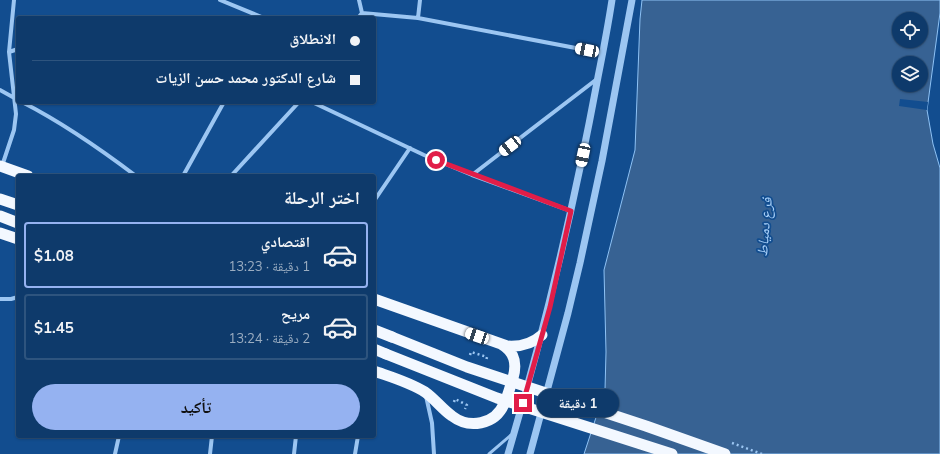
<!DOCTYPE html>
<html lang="ar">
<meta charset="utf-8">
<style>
:root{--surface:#0e3a6b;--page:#1c4573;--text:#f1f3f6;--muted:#9badc1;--line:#2e547e;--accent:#95b2f1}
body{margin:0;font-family:Mulish,"Noto Naskh Arabic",sans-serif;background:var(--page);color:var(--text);direction:rtl;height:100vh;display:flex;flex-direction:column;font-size:15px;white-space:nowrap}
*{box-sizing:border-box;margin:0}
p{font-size:13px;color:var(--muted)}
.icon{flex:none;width:22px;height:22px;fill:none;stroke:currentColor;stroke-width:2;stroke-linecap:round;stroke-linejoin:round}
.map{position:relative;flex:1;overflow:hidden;direction:ltr}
.details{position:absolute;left:16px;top:174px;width:360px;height:264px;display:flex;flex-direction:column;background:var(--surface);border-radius:4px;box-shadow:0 1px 3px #0004,0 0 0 1px var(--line);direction:rtl}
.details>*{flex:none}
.hud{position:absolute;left:16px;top:16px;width:360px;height:88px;border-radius:4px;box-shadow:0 1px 3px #0004,0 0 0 1px var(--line);direction:rtl;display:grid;align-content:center;height:88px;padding:0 16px;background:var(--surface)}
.controls{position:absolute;left:892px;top:12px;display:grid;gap:8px}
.controls a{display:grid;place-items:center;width:36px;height:36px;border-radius:50%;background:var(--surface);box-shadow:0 1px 3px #0004,0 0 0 1px var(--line);font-size:20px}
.end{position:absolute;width:18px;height:18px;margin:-9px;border:5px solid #e11d48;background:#fff;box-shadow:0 0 0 2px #fff}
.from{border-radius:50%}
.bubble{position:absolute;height:28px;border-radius:14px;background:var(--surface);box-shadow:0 1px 3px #0004,0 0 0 1px var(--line);font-size:13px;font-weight:700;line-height:28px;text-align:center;direction:rtl}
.car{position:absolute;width:12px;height:24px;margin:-12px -6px;border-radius:5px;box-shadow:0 0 3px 1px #0007;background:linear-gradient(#fff 24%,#345 0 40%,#fff 0 76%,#345 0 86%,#fff 0)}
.hud b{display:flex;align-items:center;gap:14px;height:38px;font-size:15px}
.hud b+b{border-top:1px solid var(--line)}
.hud i{width:10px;height:10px;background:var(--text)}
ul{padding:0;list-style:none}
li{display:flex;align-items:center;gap:12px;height:66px;margin:0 8px 6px;padding:0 8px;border:2px solid var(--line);border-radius:4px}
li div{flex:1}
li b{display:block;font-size:15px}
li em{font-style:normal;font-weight:700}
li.current{border-color:var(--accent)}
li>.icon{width:36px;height:36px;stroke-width:1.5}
h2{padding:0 16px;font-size:18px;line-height:48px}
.cta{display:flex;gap:8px;margin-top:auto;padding:8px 16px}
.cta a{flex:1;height:46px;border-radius:24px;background:var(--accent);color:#111;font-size:16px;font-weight:700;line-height:46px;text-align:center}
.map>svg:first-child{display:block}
.water{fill:#376293;stroke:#8ec2f5;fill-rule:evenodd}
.pier{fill:#124d8f}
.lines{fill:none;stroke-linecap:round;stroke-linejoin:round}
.path{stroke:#9cc6f2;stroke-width:2.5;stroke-dasharray:2 3;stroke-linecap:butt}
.service{stroke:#9cc6f2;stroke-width:3}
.minor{stroke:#9cc6f2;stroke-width:4}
.tertiary{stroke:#9cc6f2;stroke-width:7}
.trunk{stroke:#f3f8ff;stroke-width:11}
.path-bridge{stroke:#9cc6f2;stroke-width:2.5;stroke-dasharray:2 3;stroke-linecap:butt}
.trunk-bridge{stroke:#f3f8ff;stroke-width:11}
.route{stroke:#e11d48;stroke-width:5}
.labels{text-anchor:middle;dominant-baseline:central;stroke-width:3.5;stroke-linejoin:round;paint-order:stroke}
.water-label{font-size:15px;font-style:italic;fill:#a8d0f9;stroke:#124d8f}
</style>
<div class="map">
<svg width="940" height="454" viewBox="0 0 940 454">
<rect width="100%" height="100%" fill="#124d8f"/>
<path class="water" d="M642,0H940V13L927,110L933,144L940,168V454H584L605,390L606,352L604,270L635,150L640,19ZM899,19H921V41H899ZM899,63H921V85H899Z"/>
<path class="pier" d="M900,99L928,102L927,110L899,106Z"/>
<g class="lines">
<path class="path" d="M470,355L471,352L487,357L486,361
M454,402L455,399L467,405L465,409"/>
<path class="service" d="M489,454L511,435"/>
<path class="minor" d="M220,0L264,18
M362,13L418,18L602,53
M358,18L362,13L359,0
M418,18L420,0
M9,52L18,49
M0,90L18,100
M22,102C63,123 99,148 136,176
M312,102L424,155L472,175L571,211
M2,166L14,130L16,114L9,52L14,0
M472,175L597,79
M183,176L224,102
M231,176L299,102
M374,201L410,148
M0,299H11L18,297
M426,396L432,423L434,454
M115,454L119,436
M210,454L212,436
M294,454L296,436
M355,454L358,436"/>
<path class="tertiary" d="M508,454C545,329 574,206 598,77C603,52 608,26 612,0
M530,454L568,313L580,263L602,161L632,0"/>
<path class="trunk" d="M0,166L28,176
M0,199L18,205
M0,216L18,223
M0,233L18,239
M374,299L507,346C521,347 532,344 542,335
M374,330L392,337
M374,349L386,354
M374,371C391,377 409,382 425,392C435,399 442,409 452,416C469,429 495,425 504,404C508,396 510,387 513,378C517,364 515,352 501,344"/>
<path class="path-bridge" d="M732,443L762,454"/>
<path class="trunk-bridge" d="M392,337L467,367L646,426L725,454
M386,354L497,398L672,454"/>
</g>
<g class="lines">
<path class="route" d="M436,160L571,211L550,307L523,403"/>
</g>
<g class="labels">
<g class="water-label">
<text transform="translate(764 227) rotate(-85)">فرع دمياط</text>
</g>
</g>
</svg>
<div class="controls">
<a><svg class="icon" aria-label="locate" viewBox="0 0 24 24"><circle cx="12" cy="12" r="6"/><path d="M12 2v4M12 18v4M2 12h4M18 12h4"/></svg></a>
<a><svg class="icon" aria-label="layers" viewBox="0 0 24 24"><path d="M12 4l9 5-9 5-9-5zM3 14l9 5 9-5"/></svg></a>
</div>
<i class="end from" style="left:436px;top:160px"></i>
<i class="end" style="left:523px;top:403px"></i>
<div class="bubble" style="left:537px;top:389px;width:82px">1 دقيقة</div>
<i class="car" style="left:587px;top:50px;rotate:281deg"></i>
<i class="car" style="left:510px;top:146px;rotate:232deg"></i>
<i class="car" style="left:583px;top:155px;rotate:192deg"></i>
<i class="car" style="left:477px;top:336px;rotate:289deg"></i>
<div class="hud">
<b><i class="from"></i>الانطلاق</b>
<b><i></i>شارع الدكتور محمد حسن الزيات</b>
</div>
<section class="details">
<h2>اختر الرحلة</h2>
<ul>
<li class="current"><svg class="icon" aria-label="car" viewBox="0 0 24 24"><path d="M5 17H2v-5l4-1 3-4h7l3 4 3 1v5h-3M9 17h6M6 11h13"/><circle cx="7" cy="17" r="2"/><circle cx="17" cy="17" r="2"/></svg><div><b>اقتصادي</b><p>1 دقيقة · 13:23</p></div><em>$1.08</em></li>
<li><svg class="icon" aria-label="car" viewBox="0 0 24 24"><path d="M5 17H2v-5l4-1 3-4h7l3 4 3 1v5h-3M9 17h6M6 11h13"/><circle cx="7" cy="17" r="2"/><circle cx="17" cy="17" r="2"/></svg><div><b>مريح</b><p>2 دقيقة · 13:24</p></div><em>$1.45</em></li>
</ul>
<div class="cta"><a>تأكيد</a></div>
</section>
</div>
